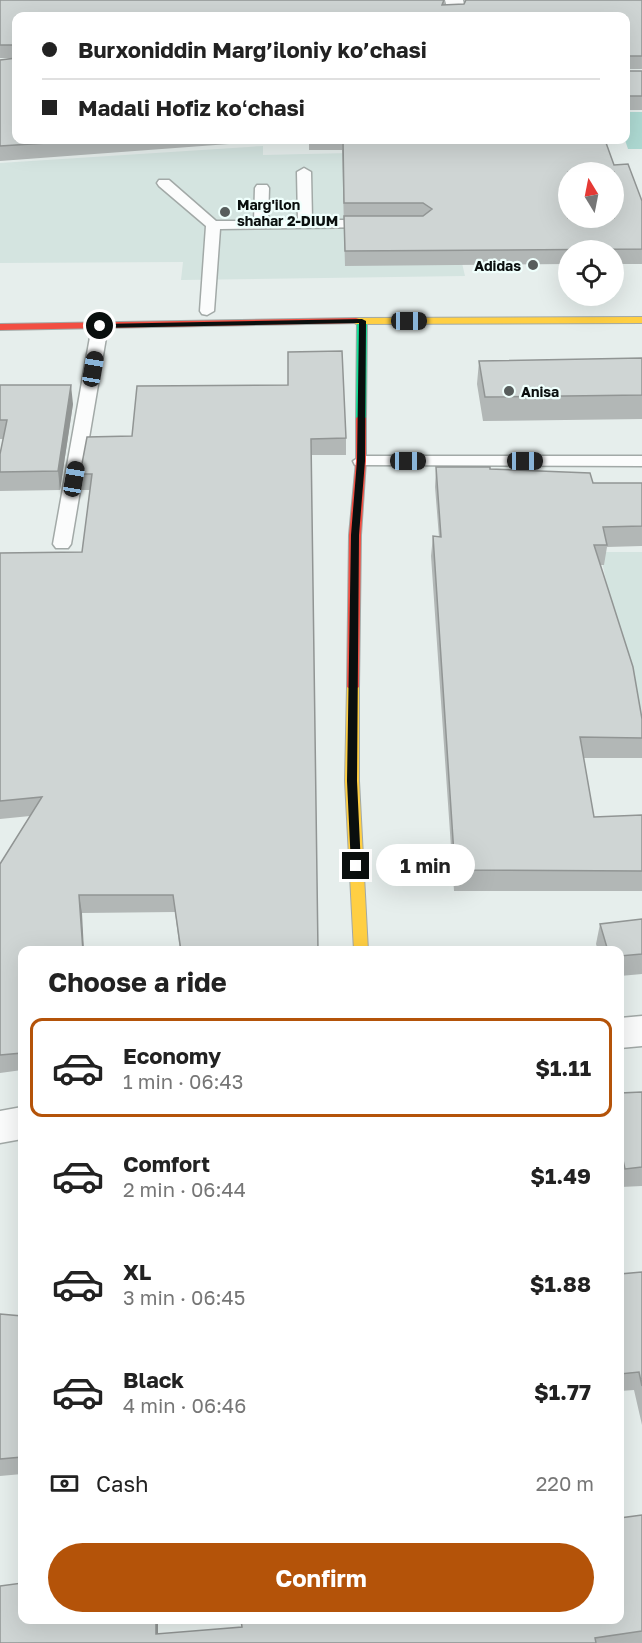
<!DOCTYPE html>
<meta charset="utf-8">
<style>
:root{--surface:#fff;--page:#f2f2f2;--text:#222;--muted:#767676;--line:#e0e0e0;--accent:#b45309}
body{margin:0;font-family:"Golos Text",sans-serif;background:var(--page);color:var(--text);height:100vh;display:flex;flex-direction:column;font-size:22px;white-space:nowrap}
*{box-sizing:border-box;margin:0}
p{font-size:20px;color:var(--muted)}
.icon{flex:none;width:33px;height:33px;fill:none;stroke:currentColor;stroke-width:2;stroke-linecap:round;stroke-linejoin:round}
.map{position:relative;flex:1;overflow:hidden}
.panel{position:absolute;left:18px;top:946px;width:606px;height:678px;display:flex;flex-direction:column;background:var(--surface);border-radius:12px;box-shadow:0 6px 24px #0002}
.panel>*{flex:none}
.hud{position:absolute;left:12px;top:12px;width:618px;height:132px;border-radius:12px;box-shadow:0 6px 24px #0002;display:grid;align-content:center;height:132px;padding:0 30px;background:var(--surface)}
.needle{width:39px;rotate:350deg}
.controls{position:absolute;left:558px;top:162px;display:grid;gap:12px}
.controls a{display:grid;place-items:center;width:66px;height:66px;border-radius:50%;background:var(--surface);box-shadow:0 6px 24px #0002;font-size:30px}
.end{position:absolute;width:27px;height:27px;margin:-14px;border:8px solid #0a0f0e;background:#fff;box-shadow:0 0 0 3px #fff}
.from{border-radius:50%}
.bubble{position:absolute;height:42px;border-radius:21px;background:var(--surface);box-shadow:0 6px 24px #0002;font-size:20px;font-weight:700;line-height:42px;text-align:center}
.car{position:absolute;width:18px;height:36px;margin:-18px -9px;border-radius:8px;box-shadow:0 0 4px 2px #0007;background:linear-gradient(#222 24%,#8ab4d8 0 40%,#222 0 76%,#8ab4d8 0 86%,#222 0)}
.hud b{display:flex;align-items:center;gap:21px;height:57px;font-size:22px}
.hud b+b{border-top:2px solid var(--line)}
.hud i{width:15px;height:15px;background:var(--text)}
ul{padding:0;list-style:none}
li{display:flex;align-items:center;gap:18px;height:99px;margin:0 12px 9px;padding:0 18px;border:3px solid transparent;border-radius:12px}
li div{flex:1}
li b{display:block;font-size:22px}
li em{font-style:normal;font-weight:700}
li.active{border-color:var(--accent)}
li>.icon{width:54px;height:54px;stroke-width:1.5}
h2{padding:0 30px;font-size:27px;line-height:72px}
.pay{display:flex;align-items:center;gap:15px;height:66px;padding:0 30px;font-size:22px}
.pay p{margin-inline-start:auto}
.button{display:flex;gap:12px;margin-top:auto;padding:12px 30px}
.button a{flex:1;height:69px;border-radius:36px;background:var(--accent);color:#fff;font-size:24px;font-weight:700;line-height:69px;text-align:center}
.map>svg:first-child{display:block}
.built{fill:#d4e4e0}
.green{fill:#aedad3}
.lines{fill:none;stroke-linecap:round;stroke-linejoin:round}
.lane-casing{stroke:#a2a9a7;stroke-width:3}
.street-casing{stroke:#a2a9a7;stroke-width:3}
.fast-casing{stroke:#a2a9a7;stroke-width:2}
.slow-casing{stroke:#a2a9a7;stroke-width:2}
.jam-casing{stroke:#a2a9a7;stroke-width:2}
.lane{fill:#fbfcfc;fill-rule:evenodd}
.street{fill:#fbfcfc;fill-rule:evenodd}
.fast{fill:#16e098;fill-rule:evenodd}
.slow{fill:#ffcf43;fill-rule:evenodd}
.jam{fill:#f24e42;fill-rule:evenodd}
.wall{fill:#b2b7b6}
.shaded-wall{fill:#919594}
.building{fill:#cfd5d4;stroke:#919594;stroke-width:1.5;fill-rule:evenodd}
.route{fill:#0a0f0e}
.poi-dot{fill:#575d5c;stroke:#effffc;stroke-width:2}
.labels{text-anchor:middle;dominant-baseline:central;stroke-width:4.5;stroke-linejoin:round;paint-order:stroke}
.far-poi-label{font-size:14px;font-weight:bold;fill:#0a0f0e;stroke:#effffc;text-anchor:start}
</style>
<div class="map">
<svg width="642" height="1643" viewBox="0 0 642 1643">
<rect width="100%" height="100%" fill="#e6eeec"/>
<path class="built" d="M263,146V155L436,151L465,276L181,280L183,262L0,263V163Z
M600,552H642V750Z"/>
<path class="green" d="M626,112H642V149H628L625,140L626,127H628Z"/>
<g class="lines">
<g class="lane-casing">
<path id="lane" d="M304,168L311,172L312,220H372L377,221L379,224L377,227L220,229L214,311L207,315L202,314L200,311L206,226L159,186L157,183L159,180H169L216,221H254L255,188L257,185H267L269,188L268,221L298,220L297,172Z
M100,321L108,326L71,544L68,548H56L53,544L92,326Z
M361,456H642V466L355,465L353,461Z"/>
</g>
<g class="street-casing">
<path id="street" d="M445,0H463L465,8L461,16H443L447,8Z
M642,1016V1046L620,1048V1018Z
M22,1107V1139L0,1143V1111Z"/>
</g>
<g class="fast-casing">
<path id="fast" d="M362,318L367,321L366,418L361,421L356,418L357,321Z"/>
</g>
<g class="slow-casing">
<path id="slow" d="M642,317V323L356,324L351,321L356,318Z
M353,683L359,687V781L368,951H354L345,781L347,687Z"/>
</g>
<g class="jam-casing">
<path id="jam" d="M356,318L359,319V323L0,330V324Z
M361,415L366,418V461L361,535L359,687L353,691L347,687L349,535L356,461V418Z"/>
</g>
<use href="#lane" class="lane"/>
<use href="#street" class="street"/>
<use href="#fast" class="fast"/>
<use href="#slow" class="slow"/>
<use href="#jam" class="jam"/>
</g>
<path class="wall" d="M0,0H445V5L464,4L465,0H642V69H626V71H642V110H626V16L16,140H605L614,165L642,201V264H614V250H568V264L345,266L342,150H309V140L268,141L0,161V60L13,58H0Z
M642,358V419L483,421L477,384L479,361Z
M0,385L73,404L60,490L0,491V454L3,439H0Z
M87,437L346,438V455H311L318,951H180L175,912L82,913L22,951V1070L0,1073V864L30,816L0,819V553L82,552L90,490H82L80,474Z
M436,467L490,469L593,483H642V546L607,547L604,565H600L642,719V758H583L594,817L642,815V891H454L431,556L433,536L439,537L435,487Z
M642,919V974L620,976V951H598L596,944L600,924Z
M642,1092V1186L621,1187L620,1181V1093Z
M642,1272V1425L634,1390L620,1391V1274Z
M0,1314L22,1316V1474L0,1476Z
M642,1515V1643H0L22,1620H158V1634L242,1627Z"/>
<path class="shaded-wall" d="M71,385L73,404L60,490L58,471Z
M79,895L82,913L84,951H83Z
M156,1620H158V1643L156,1634Z"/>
<path class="building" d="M0,0H444L442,5L464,4L466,0H642V56H626V71H642V96H626V16H16V140H94L0,146V60L16,58V45H0Z
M343,140H605L614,165L628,164L642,201V249L345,251L344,216H423L432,209L423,203H344ZM568,172H614V218H568Z
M342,351L346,438L311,439L318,951H181L173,895H79L83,951H22V1053L0,1055V864L42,797L0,801V553L82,552L92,474H80L87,437L132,436L137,386L288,385V352Z
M642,358V395L485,397L479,361Z
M0,385H71L58,471L0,472V454L7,420H0Z
M436,467H490V469L590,473L593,483H642V526L603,527L607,545H594L633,667L642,719V738L580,737L594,817L642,815V871L455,870L433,536L441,537Z
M642,919V954L620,956V951H608L600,924Z
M642,1092V1167L625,1169L621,1151H620V1093Z
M642,1272V1386L639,1372L620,1374V1274Z
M0,1314L22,1316V1457L0,1459Z
M642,1515V1631L595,1638L596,1643H0V1586L22,1583V1620H156V1634L242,1627L241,1620H620V1518Z"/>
<path class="route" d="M362,319L366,321L365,461L359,535L357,781L361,866L356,870L351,866L347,781L351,535L357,461L359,323L100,328L97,326L100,324Z"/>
<g class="poi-dot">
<circle cx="225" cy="212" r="6"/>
<circle cx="533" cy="265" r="6"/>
<circle cx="509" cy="391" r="6"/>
</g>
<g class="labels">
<g class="far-poi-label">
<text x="237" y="204">Marg'ilon<tspan x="237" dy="16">shahar 2-DIUM</tspan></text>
<text x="521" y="265" text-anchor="end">Adidas</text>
<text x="521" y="391">Anisa</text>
</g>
</g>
</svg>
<div class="controls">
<a><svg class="needle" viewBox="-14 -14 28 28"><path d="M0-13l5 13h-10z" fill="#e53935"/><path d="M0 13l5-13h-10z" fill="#767676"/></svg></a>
<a><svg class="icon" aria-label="locate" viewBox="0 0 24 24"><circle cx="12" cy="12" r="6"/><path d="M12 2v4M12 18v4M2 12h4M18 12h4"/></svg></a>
</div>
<i class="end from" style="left:100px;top:326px"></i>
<i class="end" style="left:356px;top:866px"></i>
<div class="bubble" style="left:376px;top:844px;width:99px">1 min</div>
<i class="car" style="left:409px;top:321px;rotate:90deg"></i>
<i class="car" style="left:93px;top:369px;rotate:10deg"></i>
<i class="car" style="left:408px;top:461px;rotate:90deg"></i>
<i class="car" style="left:525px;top:461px;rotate:90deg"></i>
<i class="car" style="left:74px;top:479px;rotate:10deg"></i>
<div class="hud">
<b><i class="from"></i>Burxoniddin Marg’iloniy ko’chasi</b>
<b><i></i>Madali Hofiz koʻchasi</b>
</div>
<section class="panel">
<h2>Choose a ride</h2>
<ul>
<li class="active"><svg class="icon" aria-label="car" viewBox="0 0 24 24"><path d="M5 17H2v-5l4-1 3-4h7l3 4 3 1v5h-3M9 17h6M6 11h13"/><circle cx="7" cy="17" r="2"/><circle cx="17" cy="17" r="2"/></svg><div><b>Economy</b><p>1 min · 06:43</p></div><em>$1.11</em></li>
<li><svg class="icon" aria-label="car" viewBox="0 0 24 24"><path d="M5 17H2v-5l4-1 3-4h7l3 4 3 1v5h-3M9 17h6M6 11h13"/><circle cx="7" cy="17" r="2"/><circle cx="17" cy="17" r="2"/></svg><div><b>Comfort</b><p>2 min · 06:44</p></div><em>$1.49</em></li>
<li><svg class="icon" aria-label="car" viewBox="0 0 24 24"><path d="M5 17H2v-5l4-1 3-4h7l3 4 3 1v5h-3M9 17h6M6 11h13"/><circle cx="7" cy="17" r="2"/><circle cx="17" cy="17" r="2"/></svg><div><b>XL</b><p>3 min · 06:45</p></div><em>$1.88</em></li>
<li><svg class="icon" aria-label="car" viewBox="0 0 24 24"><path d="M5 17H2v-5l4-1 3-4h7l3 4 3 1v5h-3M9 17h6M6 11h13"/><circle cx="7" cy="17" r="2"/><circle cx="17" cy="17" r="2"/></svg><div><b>Black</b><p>4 min · 06:46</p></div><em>$1.77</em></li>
</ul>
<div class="pay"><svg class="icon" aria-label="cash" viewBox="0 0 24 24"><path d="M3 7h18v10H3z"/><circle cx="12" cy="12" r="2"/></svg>Cash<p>220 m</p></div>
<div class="button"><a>Confirm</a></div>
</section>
</div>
